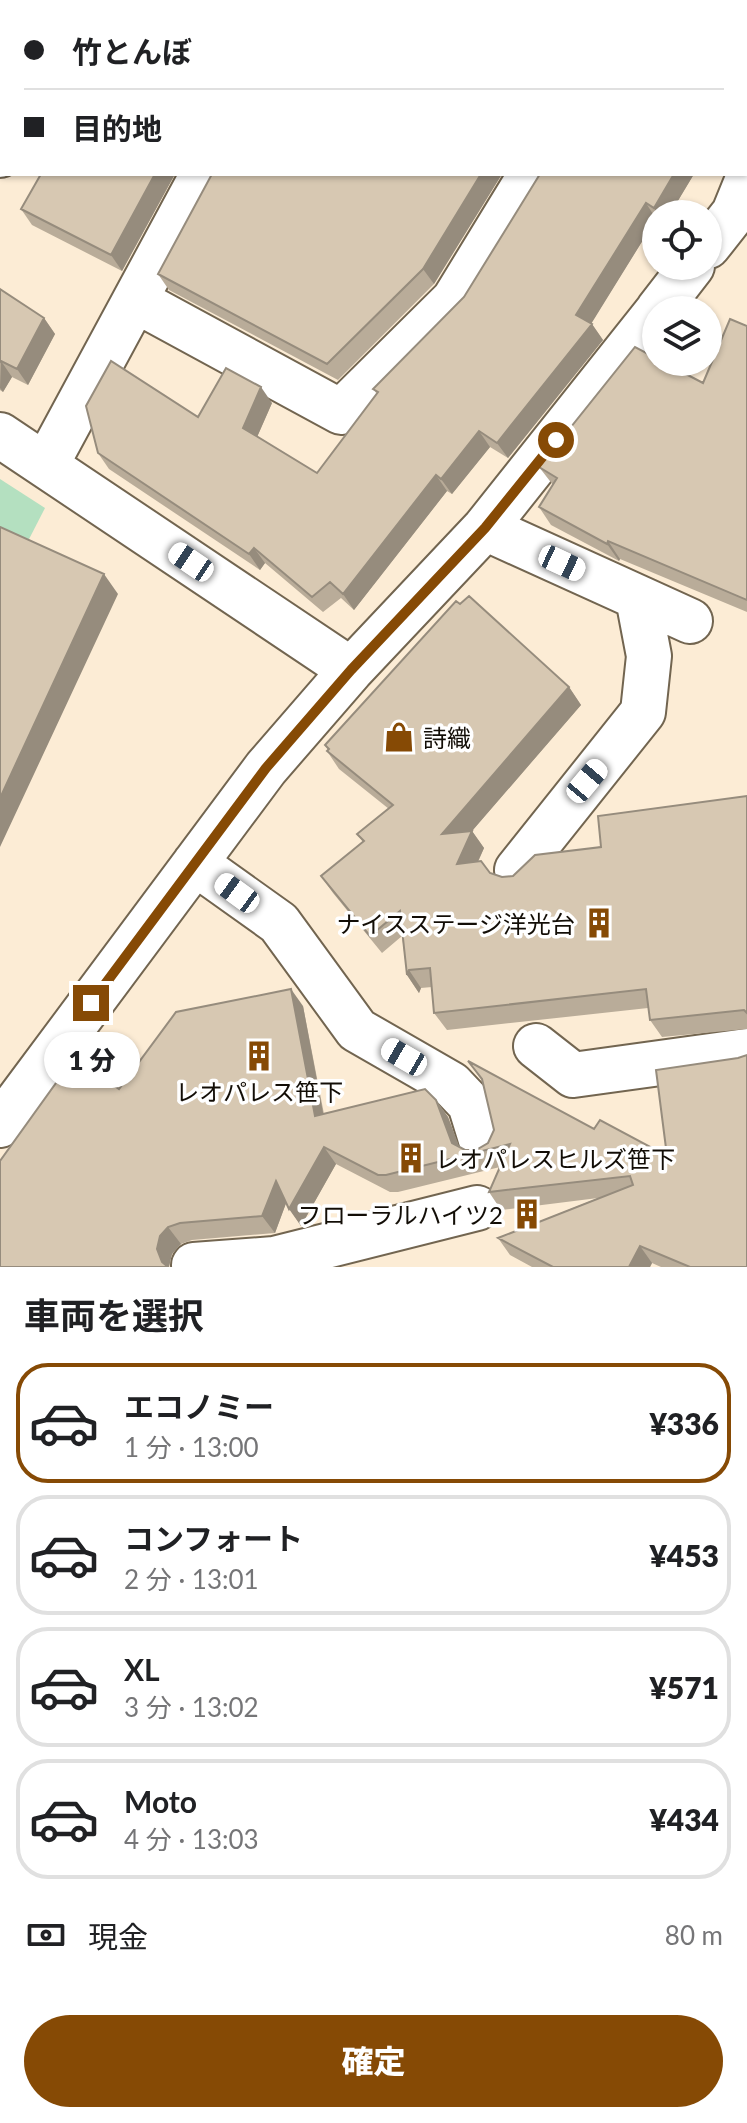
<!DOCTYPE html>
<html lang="ja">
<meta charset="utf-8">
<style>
:root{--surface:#fff;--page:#f6f6f6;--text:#202124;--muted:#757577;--line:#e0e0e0;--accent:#864a05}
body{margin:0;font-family:Lato,"Noto Sans JP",sans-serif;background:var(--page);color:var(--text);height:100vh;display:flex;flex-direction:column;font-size:30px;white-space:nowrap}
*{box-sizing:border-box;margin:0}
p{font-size:26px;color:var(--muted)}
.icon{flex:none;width:44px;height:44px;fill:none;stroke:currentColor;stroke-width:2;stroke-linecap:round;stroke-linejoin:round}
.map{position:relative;height:1267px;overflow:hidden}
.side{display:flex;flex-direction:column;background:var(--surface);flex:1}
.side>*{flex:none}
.guide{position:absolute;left:0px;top:0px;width:748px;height:176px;box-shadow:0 2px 6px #0004;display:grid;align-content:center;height:176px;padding:0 24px;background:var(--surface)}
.controls{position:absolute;left:642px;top:200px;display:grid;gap:16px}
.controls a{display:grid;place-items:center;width:80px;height:80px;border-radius:50%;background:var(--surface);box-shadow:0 2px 6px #0004;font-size:40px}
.end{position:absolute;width:36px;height:36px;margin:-18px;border:10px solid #864a05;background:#fff;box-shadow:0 0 0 4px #fff}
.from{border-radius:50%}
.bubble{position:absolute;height:56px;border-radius:28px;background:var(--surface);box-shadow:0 2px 6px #0004;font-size:26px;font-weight:800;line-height:56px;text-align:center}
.car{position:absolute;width:24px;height:48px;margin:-24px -12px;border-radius:10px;box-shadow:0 0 6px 2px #0007;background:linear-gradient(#fff 24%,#345 0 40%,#fff 0 76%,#345 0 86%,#fff 0)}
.guide b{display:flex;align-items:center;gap:28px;height:76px;font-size:30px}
.guide b+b{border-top:2px solid var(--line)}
.guide i{width:20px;height:20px;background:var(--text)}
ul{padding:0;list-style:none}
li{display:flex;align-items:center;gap:24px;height:120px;margin:0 16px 12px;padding:0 8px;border:4px solid var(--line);border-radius:32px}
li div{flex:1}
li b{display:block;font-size:30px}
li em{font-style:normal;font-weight:800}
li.selected{border-color:var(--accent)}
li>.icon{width:72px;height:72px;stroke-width:1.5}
h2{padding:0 24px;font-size:36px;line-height:96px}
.pay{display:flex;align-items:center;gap:20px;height:88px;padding:0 24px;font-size:30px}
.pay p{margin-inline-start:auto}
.action{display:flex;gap:16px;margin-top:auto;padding:16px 24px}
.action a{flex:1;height:92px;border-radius:48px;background:var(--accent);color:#fff;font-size:32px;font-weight:800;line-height:92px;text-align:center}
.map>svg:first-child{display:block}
.green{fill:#b4e0c0}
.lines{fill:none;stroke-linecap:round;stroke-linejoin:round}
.minor-casing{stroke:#726550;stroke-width:48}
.minor{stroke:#fff;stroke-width:44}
.wall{fill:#b9ac99}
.shaded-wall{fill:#968c7d}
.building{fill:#d7c8b2;stroke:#968c7d;stroke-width:2}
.route{stroke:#864a05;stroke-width:10}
.labels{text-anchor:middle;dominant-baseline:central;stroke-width:7;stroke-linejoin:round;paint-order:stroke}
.poi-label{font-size:24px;fill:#120d06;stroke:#fff;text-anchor:start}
</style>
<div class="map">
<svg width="747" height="1267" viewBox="0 0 747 1267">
<rect width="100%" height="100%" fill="#fcecd5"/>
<path class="green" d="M0,479L45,508L27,543L0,529Z"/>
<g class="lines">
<g class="minor-casing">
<path id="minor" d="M86,2L87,0
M295,2L297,0
M624,2L625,0
M0,155L2,152
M708,246L734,213L747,181
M135,300L341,412L454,300L531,174
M658,310L692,266
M0,435L351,670
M46,465L203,174
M485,528L690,621
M195,863L279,923L357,1030L451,1084L470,1104L482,1143
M517,870L643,712L649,656L638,598
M536,1046L573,1075L747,1051
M0,1125L266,768L351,670L485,528L656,313
M194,1265L274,1259L477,1208"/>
</g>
<use href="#minor" class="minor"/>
</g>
<path class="wall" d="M175,174L122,271L32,225L21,209Z
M212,174H502L434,284L338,380L169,290L158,274Z
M694,174L670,214H656V219L591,323L603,340L508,458L490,447L452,494L447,491L354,610L341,598L323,612L265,563L260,570L109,469L98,453L198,417L272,403L257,437L317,473L377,394L373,389L464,297Z
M0,289L44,318L55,334L28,385L12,377L3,392L0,390Z
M747,326V612L620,559L619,561L551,525L539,507L553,485L539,467L703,383Z
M460,604L569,687L581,705L472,831L484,848L478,862L490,873L502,877L513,876L747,796V1029L662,1037L650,1020L648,1008L447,1030L434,1013L432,987L421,988L419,993L407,975L402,936L382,953L333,893L321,876L363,842L357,834L389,809L339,769L327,751L328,750L325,745Z
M303,1006L324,1114L436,1100L448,1117L459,1147L465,1150H476L488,1143L494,1130L482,1081L468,1061L594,1129L747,1267H661L652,1263L650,1267H532L510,1255L498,1238L598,1198L501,1210L489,1192L500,1167L398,1192H390L336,1164L301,1226L286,1203L275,1233L192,1240L181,1244L172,1254L169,1266L96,1084L119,1089Z"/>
<path class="shaded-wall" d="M28,0H48L46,2H29Z
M747,16V62L746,64V19Z
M2,42V80L0,84V46Z
M155,174H175L122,271L111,255Z
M481,174H502L434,284L423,269Z
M674,174H694L670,214H658L654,208Z
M646,203L656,219L588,329L592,324L603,340L508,458L497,443Z
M44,318L55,334L28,385L17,369Z
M1,361L12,377L3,392L0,388Z
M261,387L272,403L254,444L243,428Z
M479,431L490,447L452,494L441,479Z
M436,475L447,491L354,610L343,594Z
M608,541L620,559L619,561L607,544Z
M254,548L265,563L260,570L249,554Z
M104,574L118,594L0,847V798Z
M569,687L581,705L472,831L484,848L469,881L457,864L442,834Z
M409,970L421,988L419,993L407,975Z
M291,989L303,1006L327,1134L315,1116Z
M436,1100L448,1117L463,1156L452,1143Z
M324,1147L336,1164L301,1226L289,1209Z
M276,1181L288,1198L275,1233L262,1216Z
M168,1227L181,1244L172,1254L169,1267H165L162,1262L157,1249L160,1236Z
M640,1246L652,1263L650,1267H629Z"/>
<path class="building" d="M0,0H24L23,2H2V42L0,46Z
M148,0H264L265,2H147Z
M305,0H592L595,2H304Z
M633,0H747V16L746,19V2H631Z
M746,73H747V139H746Z
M41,174H155L111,255L21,209Z
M212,174H481L423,269L327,364L158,274Z
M540,174H674L654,208L646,203L576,315L592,324L497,443L479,431L441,479L436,475L343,594L330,582L312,597L254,548L249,554L98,453L86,406L111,361L198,417L226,368L261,387L243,428L317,473L378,392L373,389L464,297Z
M0,289L44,318L17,369L1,361L0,362Z
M730,319L747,326V600L608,541L607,544L539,507L557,478L539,467L635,347L656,358V362H663L703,383Z
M0,527L104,574L0,798Z
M469,596L569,687L442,834L472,831L457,864L481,861L490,873L502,877L513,876L535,855L601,847L598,816L747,796V1013L744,1010L650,1020L646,989L434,1013L430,968L409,970L407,975L400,911L370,936L321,876L364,841L357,834L393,805L327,751L329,749L325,745L456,601L460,604Z
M291,989L315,1116L425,1089L436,1100L452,1143L465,1150H476L488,1143L494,1130L482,1079L468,1061L594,1129L600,1120L667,1156L656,1070L738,1058L747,1055V1267H690L640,1246L629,1267H553L498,1238L633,1185L630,1176L489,1192L510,1144L386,1175H378L324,1147L289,1209L276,1181L262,1216L180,1223L168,1227L160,1236L157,1249L162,1262L168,1267H0V1161L69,1065L96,1084L101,1076L119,1089L176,1012Z"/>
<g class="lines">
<path class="route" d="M91,1003L266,768L351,670L485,528L556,440"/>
</g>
<defs>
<g id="shop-bare" transform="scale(2.4)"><path d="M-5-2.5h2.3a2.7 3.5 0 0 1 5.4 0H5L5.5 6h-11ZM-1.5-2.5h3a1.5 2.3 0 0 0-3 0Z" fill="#864a05" stroke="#fff" stroke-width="2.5" paint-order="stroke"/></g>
<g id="building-bare" transform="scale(2.4)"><path d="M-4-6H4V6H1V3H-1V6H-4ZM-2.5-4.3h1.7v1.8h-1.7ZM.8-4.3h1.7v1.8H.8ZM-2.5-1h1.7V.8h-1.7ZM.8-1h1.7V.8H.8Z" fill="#864a05" stroke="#fff" stroke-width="2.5" paint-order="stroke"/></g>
</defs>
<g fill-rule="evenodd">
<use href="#shop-bare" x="399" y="737"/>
<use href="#building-bare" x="599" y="923"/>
<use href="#building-bare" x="259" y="1056"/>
<use href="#building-bare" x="411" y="1158"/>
<use href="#building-bare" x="527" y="1214"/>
</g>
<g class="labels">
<g class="poi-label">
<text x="423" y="737">詩織</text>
<text x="575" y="923" text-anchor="end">ナイスステージ洋光台</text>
<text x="259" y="1091" text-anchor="middle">レオパレス笹下</text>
<text x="435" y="1158">レオパレスヒルズ笹下</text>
<text x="503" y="1214" text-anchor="end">フローラルハイツ2</text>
</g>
</g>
</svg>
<div class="controls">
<a><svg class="icon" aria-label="locate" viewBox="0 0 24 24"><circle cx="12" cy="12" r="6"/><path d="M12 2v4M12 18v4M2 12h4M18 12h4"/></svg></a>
<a><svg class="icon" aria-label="layers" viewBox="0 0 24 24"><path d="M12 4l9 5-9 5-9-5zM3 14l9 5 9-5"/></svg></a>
</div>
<i class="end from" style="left:556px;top:440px"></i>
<i class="end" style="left:91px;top:1003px"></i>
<div class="bubble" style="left:44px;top:1032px;width:96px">1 分</div>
<i class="car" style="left:191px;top:562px;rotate:304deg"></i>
<i class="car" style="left:562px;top:563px;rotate:115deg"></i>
<i class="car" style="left:587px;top:781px;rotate:40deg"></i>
<i class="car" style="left:237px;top:893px;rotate:306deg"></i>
<i class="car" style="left:404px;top:1057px;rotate:300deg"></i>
<div class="guide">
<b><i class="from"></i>竹とんぼ</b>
<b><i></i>目的地</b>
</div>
</div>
<section class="side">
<h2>車両を選択</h2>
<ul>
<li class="selected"><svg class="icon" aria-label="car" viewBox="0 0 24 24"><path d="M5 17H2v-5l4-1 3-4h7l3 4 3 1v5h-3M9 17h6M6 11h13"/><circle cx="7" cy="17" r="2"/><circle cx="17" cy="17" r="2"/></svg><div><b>エコノミー</b><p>1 分 · 13:00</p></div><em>¥336</em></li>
<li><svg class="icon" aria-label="car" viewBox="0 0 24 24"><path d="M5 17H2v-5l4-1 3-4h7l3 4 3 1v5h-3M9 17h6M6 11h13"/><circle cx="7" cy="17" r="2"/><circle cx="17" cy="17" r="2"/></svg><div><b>コンフォート</b><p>2 分 · 13:01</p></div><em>¥453</em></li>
<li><svg class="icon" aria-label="car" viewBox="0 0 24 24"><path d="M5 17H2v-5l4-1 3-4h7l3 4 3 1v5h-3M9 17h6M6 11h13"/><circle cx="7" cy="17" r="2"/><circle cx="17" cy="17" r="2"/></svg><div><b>XL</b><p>3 分 · 13:02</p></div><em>¥571</em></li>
<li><svg class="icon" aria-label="car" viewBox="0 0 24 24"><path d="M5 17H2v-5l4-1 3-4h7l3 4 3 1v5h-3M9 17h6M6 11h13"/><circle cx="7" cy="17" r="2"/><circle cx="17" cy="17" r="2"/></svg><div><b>Moto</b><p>4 分 · 13:03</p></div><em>¥434</em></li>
</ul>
<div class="pay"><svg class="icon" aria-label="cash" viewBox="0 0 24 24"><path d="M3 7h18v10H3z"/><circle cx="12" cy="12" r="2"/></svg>現金<p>80 m</p></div>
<div class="action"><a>確定</a></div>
</section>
